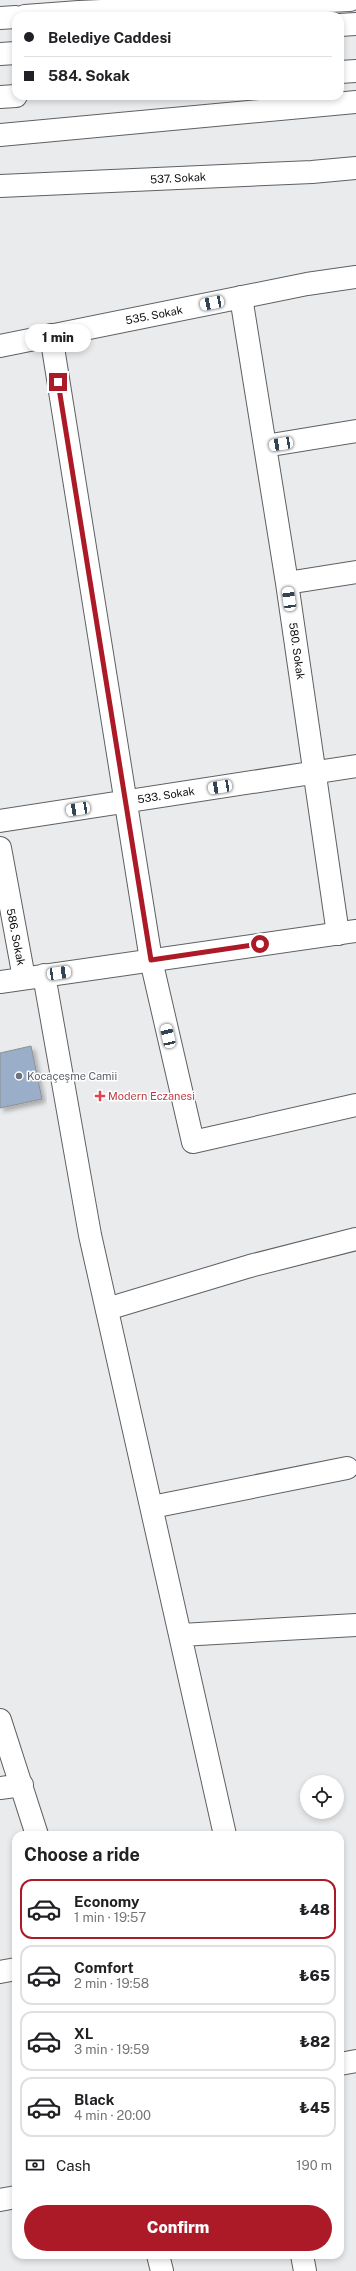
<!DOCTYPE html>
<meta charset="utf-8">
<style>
:root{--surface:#fff;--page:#f6f6f6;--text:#202124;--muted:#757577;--line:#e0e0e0;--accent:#ad1a27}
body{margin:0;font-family:"Public Sans",sans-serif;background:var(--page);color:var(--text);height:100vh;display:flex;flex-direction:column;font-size:15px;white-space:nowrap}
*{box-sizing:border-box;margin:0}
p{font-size:13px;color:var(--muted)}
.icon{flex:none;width:22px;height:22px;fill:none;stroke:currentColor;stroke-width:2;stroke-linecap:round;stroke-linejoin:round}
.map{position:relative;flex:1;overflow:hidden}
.drawer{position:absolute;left:12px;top:1831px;width:332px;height:428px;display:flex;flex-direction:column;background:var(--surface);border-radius:12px;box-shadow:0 2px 6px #0003}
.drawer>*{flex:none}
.banner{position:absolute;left:12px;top:12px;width:332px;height:88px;border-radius:12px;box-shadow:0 2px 6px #0003;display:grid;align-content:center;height:88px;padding:0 12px;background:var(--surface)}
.buttons{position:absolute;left:300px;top:1775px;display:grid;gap:8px}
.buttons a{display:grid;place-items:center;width:44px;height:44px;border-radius:50%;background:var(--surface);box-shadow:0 2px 6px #0003;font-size:20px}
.end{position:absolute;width:18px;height:18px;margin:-9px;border:5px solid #ad1a27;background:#fff;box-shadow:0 0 0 2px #fff}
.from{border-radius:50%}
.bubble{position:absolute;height:28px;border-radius:14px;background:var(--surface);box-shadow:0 2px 6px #0003;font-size:13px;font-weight:800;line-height:28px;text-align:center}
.car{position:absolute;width:12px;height:24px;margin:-12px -6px;border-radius:5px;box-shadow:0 0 3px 1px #0007;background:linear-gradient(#fff 24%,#345 0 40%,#fff 0 76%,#345 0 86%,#fff 0)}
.banner b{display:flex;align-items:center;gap:14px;height:38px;font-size:15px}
.banner b+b{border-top:1px solid var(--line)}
.banner i{width:10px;height:10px;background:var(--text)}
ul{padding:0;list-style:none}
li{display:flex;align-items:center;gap:12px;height:60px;margin:0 8px 6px;padding:0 4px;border:2px solid var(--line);border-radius:12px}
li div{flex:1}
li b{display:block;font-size:15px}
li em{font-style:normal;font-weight:800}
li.current{border-color:var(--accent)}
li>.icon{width:36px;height:36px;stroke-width:1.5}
h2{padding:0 12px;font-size:18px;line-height:48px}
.pay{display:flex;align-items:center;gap:10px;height:44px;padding:0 12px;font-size:15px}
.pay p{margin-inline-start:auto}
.button{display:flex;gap:8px;margin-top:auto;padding:8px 12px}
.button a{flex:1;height:46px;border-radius:24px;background:var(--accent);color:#fff;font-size:16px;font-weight:800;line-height:46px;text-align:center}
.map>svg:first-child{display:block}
.building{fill:#9aaec9;stroke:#8e9092;filter:url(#shadow)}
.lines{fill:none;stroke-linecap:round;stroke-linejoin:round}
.minor-casing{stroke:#5f6063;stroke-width:24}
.tertiary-casing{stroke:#5f6063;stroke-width:24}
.trunk-casing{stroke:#5f6063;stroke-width:24}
.minor{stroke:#fff;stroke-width:22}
.tertiary{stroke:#fff;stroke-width:22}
.trunk{stroke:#fff;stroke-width:22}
.route{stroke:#ad1a27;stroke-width:5}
.worship-dot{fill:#6b7280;stroke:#fff;stroke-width:1.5}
.health-dot{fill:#e0444e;stroke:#fff;stroke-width:1.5}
.labels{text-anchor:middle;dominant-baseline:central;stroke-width:3;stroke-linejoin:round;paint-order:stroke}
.street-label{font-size:11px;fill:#0f0f10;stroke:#fff}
.worship-label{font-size:11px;fill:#5b616d;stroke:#fff;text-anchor:start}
.health-label{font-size:11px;fill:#be3a42;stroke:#fff;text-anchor:start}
</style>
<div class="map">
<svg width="356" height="2271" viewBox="0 0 356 2271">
<defs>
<filter id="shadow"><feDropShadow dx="3.5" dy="3.5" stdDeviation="2" flood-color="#0004"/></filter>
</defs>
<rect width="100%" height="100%" fill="#e9ebed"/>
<path class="building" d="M31,1046L42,1099L0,1108V1053Z"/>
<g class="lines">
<g class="minor-casing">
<path id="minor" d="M0,186L312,172L356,168
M241,297L287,583L338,934
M51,335L151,960L193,1142L356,1105
M265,446L356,431
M287,583L356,572
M0,821L356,766
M0,848L24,978
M107,1309L250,1266L356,1239
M152,1507L347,1468
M0,1720L37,1835
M0,1788L22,1785
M0,1972L16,1969
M340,2064L356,2061
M0,2200L16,2197
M158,2255L162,2271"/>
</g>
<g class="tertiary-casing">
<path id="tertiary" d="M0,346L307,284L356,277
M44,975L90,1235L225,1835
M0,982L356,931
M181,1635L356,1625
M302,2255L305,2271"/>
</g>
<g class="trunk-casing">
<path id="trunk" d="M25,16L79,12L350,0
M0,18L16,17
M340,25L356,24
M0,54L16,53
M340,72L356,71
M0,97L16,96
M0,135L356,102"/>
</g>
<use href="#minor" class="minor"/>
<use href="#tertiary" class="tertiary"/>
<use href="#trunk" class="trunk"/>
</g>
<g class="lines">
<path class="route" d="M58,382L151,960L260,944"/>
</g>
<circle class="worship-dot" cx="19" cy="1076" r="4"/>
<path class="health-dot" d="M98 1090h4v4h4v4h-4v4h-4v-4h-4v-4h4z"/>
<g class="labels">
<g class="street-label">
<text transform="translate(178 178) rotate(-3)">537. Sokak</text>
<text transform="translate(154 315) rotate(-11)">535. Sokak</text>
<text transform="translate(297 651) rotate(82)">580. Sokak</text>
<text transform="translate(166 795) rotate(-9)">533. Sokak</text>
<text transform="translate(16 937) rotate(79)">586. Sokak</text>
</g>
<g class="worship-label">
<text x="27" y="1076">Kocaçeşme Camii</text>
</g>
<g class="health-label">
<text x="108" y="1096">Modern Eczanesi</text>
</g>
</g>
</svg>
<div class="buttons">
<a><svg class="icon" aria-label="locate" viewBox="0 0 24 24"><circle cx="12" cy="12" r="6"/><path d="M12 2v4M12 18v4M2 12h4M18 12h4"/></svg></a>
</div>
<i class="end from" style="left:260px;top:944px"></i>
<i class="end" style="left:58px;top:382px"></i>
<div class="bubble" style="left:25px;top:324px;width:66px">1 min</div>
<i class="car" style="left:212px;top:303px;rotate:259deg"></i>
<i class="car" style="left:281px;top:444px;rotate:261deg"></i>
<i class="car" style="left:289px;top:599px;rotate:352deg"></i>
<i class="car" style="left:220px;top:787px;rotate:261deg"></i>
<i class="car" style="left:78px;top:809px;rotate:261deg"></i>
<i class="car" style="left:59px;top:973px;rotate:82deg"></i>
<i class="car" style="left:168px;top:1036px;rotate:347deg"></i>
<div class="banner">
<b><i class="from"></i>Belediye Caddesi</b>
<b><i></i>584. Sokak</b>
</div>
<section class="drawer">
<h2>Choose a ride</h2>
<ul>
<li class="current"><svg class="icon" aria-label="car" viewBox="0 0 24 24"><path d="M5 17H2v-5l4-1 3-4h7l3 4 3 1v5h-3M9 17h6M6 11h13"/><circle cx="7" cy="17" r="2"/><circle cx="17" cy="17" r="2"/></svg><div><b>Economy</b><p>1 min · 19:57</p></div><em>₺48</em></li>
<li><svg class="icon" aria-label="car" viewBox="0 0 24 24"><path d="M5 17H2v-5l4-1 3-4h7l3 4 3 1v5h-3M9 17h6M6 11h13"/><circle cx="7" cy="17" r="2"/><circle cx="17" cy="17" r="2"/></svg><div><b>Comfort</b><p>2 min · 19:58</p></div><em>₺65</em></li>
<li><svg class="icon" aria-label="car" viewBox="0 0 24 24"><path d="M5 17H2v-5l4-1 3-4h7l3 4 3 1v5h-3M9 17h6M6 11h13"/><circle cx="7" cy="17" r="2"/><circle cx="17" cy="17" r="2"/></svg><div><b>XL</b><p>3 min · 19:59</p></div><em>₺82</em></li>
<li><svg class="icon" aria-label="car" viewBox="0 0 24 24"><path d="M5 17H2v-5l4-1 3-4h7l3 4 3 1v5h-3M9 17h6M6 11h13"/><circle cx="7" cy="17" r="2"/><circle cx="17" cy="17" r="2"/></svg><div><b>Black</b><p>4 min · 20:00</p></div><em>₺45</em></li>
</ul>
<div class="pay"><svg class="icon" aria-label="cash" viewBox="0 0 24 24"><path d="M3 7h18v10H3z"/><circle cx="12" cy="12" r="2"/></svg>Cash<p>190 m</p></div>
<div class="button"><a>Confirm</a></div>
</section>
</div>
